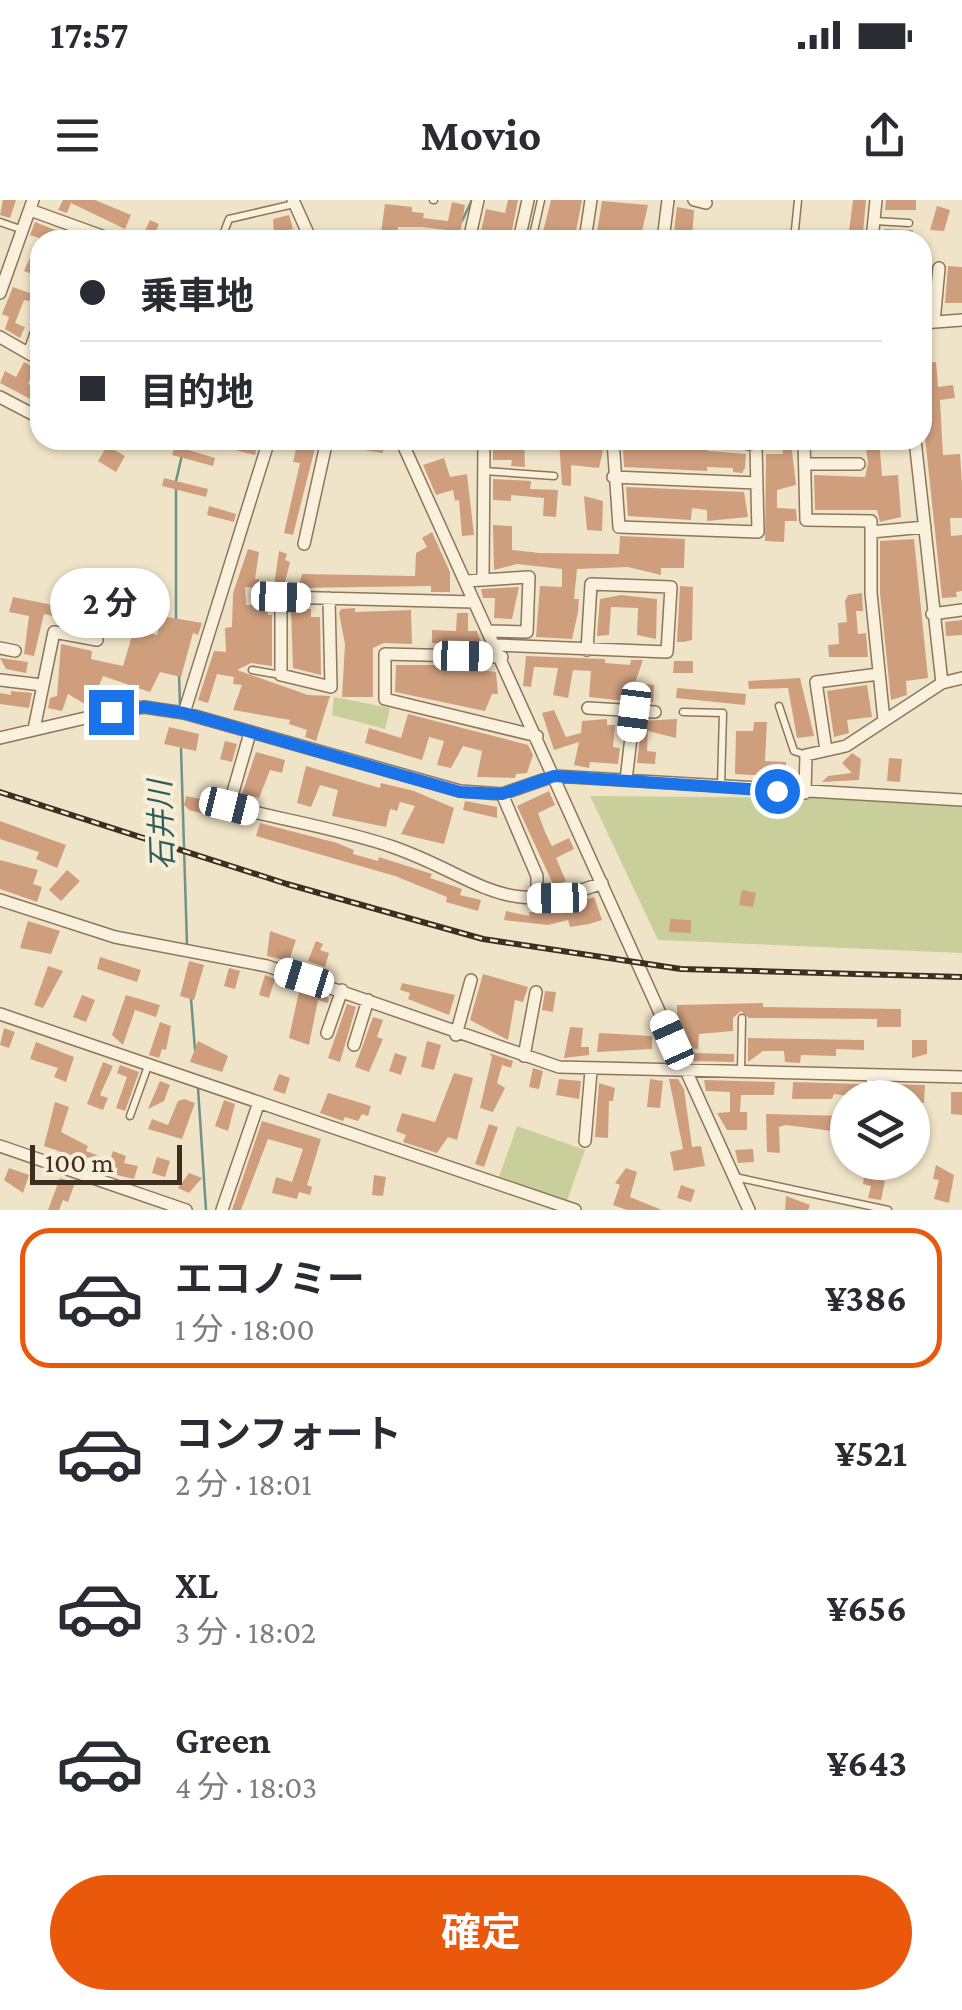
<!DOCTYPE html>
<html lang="ja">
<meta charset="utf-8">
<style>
:root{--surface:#fff;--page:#f2f2f3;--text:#2b2b33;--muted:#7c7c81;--line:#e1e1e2;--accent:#ea580c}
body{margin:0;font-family:"Crimson Pro","Noto Sans JP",serif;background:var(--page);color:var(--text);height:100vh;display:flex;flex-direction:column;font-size:38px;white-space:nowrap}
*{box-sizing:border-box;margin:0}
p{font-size:32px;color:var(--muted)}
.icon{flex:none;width:55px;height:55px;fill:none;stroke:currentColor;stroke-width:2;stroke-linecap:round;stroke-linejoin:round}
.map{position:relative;height:1010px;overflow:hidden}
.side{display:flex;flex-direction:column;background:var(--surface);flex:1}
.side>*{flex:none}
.top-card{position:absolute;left:30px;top:30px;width:902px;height:220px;border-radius:30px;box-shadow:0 2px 8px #0004;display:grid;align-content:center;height:220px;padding:0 50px;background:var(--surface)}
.fabs{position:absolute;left:830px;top:880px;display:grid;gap:20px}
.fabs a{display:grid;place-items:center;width:100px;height:100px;border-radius:50%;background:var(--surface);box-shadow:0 2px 8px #0004;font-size:50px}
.scale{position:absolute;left:30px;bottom:25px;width:152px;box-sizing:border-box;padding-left:10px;border:5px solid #3d2e20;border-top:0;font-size:28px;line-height:35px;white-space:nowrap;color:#3d2e20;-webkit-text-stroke:8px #f7eed8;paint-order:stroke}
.end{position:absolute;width:45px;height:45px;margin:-22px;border:12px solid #1a73e8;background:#fff;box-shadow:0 0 0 5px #fff}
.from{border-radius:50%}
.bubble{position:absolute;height:70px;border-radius:35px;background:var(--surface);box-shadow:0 2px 8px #0004;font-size:32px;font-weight:700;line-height:70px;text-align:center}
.car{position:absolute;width:30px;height:60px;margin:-30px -15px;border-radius:12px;box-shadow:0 0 8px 2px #0007;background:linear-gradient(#fff 24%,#345 0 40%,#fff 0 76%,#345 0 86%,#fff 0)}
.top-card b{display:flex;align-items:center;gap:35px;height:95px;font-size:38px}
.top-card b+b{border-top:2px solid var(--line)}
.top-card i{width:25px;height:25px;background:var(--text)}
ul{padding:18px 0 0;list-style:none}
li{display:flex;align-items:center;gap:30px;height:140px;margin:0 20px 15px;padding:0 30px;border:5px solid transparent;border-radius:30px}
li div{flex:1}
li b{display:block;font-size:38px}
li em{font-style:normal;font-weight:700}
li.on{border-color:var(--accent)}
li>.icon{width:90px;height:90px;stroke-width:1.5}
.cta{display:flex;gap:20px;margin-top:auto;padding:20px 50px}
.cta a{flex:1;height:115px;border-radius:60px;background:var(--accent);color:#fff;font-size:40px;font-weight:700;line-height:115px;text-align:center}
.status{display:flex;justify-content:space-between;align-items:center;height:70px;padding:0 50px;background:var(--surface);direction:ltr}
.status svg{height:28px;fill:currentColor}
header{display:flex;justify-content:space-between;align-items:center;height:130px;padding:0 50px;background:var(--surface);font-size:45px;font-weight:700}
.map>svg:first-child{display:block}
.green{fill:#c9cf9b}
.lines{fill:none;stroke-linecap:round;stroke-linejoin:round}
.stream{stroke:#6f938a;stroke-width:2.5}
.building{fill:#cf9f7d}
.service-casing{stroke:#8d765c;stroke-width:9}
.minor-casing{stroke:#8d765c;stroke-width:14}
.service{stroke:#faf1dc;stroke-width:6}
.minor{stroke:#faf1dc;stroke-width:11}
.rail-casing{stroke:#3d2e20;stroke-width:6}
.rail{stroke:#f7eed8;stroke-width:2.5;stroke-dasharray:8;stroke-linecap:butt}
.route{stroke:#1a73e8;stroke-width:12}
.labels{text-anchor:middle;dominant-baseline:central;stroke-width:8;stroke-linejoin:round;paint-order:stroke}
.water-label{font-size:30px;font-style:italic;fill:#2f5d5a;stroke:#f7eed8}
</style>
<div class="status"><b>17:57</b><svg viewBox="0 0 49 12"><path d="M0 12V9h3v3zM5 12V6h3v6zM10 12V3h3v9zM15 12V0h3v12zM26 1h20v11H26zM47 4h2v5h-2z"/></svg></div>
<header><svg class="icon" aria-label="menu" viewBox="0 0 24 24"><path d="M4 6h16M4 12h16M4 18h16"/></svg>Movio<svg class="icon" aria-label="share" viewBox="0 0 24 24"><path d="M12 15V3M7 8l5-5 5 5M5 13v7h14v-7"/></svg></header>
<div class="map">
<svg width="962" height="1010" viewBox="0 0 962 1010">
<rect width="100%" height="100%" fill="#f0e4c8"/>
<path class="green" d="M334,497L390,508L385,529L332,515Z
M590,596L962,599V753L658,740Z
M517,926L585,950L567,1001L499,977Z"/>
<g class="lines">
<path class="stream" d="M462,21L472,0
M176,281L182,255
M176,289V421
M179,474L180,506
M181,549L187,745
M191,798L195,850
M198,888L206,1010"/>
</g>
<path class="building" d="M3,0H16L10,18L0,15Z
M63,0H95L131,15L125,29L71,3L67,13L58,10Z
M508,0H518L510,40H479L486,9L505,13Z
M551,0H582L575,36L556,32L554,40H541Z
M853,0H866L863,33L849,32Z
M886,0H916V10H885Z
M602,1L648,5L640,40L596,38Z
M452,2L465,5L459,40L446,36L447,30L422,27H398L397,35L381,33L385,4L412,7V12L424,13L423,18L448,21Z
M937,6L950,10L944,31L930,30Z
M677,7L694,10L692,40H673Z
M289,15L293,29L274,33L273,19Z
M150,20L159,24L152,40H141Z
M35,22L65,34L63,40H40V77L24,71L39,38L30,35Z
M884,29L913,30L912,40H884Z
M948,66L962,67V103H945Z
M13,87L32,94L29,101L24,100L15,123L25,127L20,138L5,129L9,117L2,114Z
M24,162L35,168L28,184L40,191L36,202L0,183L5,171L16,177Z
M936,162L938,187L953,185L955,198L940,200L943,255L960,254L962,286V318H950L951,336L962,335V391L956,392L957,397L942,398L922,208V163Z
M237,240L258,243L255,255L235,250Z
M298,240H317L293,335L284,333L300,263L293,262Z
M352,240L382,242L383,253L345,247Z
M524,240L525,267L511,266L512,260H493V242Z
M559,240L598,244V249L603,250L599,268L571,265V286L562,285Z
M638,240H705L708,251L746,254L745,268L742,273L733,272V268L707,267V271L624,267L623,249H637Z
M813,240H879L882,276L898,275L901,317L880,322L877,310H815L814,275L865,277L868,263L866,248L814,249Z
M791,243L796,285L777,290V308L796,309L797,321H785L784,342L765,341L766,254H783L782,244Z
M107,246L125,256L116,272L98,261Z
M175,246L215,258L213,266L172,255Z
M444,258L450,277L467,274L474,335L462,336L459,300L455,301L453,290L436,295L423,265Z
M164,278L208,289L206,297L162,286Z
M493,279L531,281L530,289L558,290L556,317L543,316L544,298L511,295V301L493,300Z
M626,287L744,292L748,317L707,321V310L692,308L691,320L628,316Z
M584,296L603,301L602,331L587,330Z
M209,306L236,314L234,322L207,315Z
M493,325L512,326V350L540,353L619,354L620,336L685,339L684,368H661V375L628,367L577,369L574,399H579L578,412L572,439L536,437L540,386L562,387V369L517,364L494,370Z
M432,332L450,372V392H431V386L298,388L302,374L415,376L416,353L427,347L422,338Z
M914,339L928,478L906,481L907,495L891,500L880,393V341Z
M248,349L259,352L255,379H259V388L245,387L246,405H267L268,415H272V466L251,463L237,470L308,495L330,496L316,541L305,537L307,530L289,524L290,520L233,510L242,485L233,484L234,477L217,474L208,503L198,500L214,451L226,452L225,428L232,427L233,393Z
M279,351L287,354L285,360L290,362L284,386H274Z
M680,386L693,387L692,440L684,442H677Z
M519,387L512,419L494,418L495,398H483L481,389Z
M862,393L863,411H856L858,434L866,433L868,457H829L828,445L839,444L838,423L847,422L845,401L848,395Z
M621,395L657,399L656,439L637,435L638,408L611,407L609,435L597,436L600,399Z
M13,397L107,416L104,429L66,424L67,419L44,414L34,456L24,454L29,416L9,412Z
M355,408V412L411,410L412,444L384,443L373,448V497H342L345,444L339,413L341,409Z
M291,409H311V417H320L321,475L293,468Z
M457,413H468V431H477L482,445L432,443V430L456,431Z
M162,416L202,423L198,435L193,433L181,477L160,472L150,492L103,476L90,507L68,494L62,511L48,508L50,498L57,496L61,444L92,451L91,459L123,466L134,429L157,435Z
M962,420V435L946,436L945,422Z
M526,456L605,459V463L630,465L631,460H643L635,483L654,485L653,502H640L641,495L627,494L626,501L589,497L591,471L573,470L568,498L553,495L558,468L534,467L531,487L523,486Z
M0,458L28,462L26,473L6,469Z
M674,461H693V473H673Z
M396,465H448L496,472L498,494H492L485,511L395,492Z
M800,478L814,536L797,538L788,488L749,489L748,481Z
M867,485L872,517L847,520L849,533L834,537L827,491Z
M677,488L746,494L745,505L676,498Z
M11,491L32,493L29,508L0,504V493L11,495Z
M554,510L566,537L581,533L582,521L607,519V525H615L613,547L620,548L618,564L590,562L589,568L574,565L579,542L554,550L542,513Z
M408,514L528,545L533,555L527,573L516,574L515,578L477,577L482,551L463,546L451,568L437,565L444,541L429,537L422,560L365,543L369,528L401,538Z
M677,519L676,538L648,531L647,551L656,552L655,564L637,563L642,521Z
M754,522H767L765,561L786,562V577L735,574L736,531H753Z
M169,527L199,534L196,551L164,544Z
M225,541L237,544L232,562L220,559Z
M256,552L285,560L282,573L270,570L259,598L252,596L251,600L241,597Z
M852,553L861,559L859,580L822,582L828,576L852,573L842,563Z
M889,558L902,559L900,582L887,581Z
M306,566L380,588L381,583L414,591L454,608L444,644L401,634L415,606L400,602L397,611L390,609L386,627L332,616L338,590L320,585L311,607L297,603Z
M549,591L555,605L538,613L545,632L552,646L569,638L574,649L556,658L566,681L554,686L517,606Z
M186,596L215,602L212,616L189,610L184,605Z
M465,601L497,607V618L463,610Z
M0,621L66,645L57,668L36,659L39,652L0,639Z
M260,623L337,643L354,650L353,654L378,661L379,657L432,674L430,678L462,689L460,695L481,700L478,711L446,702L447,697L395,676L256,636Z
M0,660L38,670L33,684L42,687L37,702L0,689Z
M67,670L80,681L61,701L49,690Z
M742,690L756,693L753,707L739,705Z
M594,697L602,720L589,724L570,727L568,720L548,725L504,720L506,711L529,716V712L547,713Z
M670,719L691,720V733L669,732Z
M28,721L60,731L51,754L20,748Z
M270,731L296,740L289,761L267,756Z
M316,741L323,744L320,750L329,753L325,767L308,761Z
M100,757L141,770L137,782L97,769Z
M189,761L204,765L194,800L180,796Z
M48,766L63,771L43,808L34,805Z
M229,768L240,771L235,789L224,786Z
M483,774L528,787L523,802L515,800L508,840L470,820Z
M265,775L275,779L269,798L259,795Z
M402,783L455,795L449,815L408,799L410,793L400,790Z
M300,787L329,798L328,803L318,800L309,845L289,838Z
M545,791L556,792L553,812L542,810Z
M82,795L95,800L86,822L73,817Z
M126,795L160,805L156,817L135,810L123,845L112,835Z
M763,803V807L901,809V827H877V819L749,818L741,811L733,818V831L699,834L698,849L686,848L684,832L677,829V805Z
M347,804L356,807L340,862L328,858Z
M373,817L383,820L377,837L383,839L369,872L355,867Z
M160,822L171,826L166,850L162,849L159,858L149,855Z
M570,827L583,828L581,847H589V855L564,858Z
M4,828L15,832L9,848L0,845Z
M599,833L652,836V849L597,852Z
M748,838L864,840V850L836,849V856L801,855L800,863L785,862L784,851H763L748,862Z
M912,840H927V854L912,858Z
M198,841L228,856L222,872L190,862Z
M427,841L441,845L434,870L421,867Z
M36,842L74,857L66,882L54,877L58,868L30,859Z
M395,853L407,857L401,875L389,871Z
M489,853L513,861L511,868L502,865L497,883L505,888L493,912L480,908L492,857Z
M691,853L734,854V862L692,861Z
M103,862L113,866L100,895L108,898L103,910L87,904Z
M120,865L139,872L125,911L116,908L127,877L117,873Z
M533,868L543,871L539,889L529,887Z
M454,873L473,878L457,940L448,937L437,953L403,942L406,935L396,931L402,913L435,922Z
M279,874L290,878L285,894L273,890Z
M559,879L581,881L579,899L556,895Z
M650,879L663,881L660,908L647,907Z
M669,879H678L684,889L692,947L701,946L705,966L674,971L670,952L683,949Z
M704,880L775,882L774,895H741L740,912H747V930H727L717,913L730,912V892L706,891Z
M160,881L170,885L164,901L148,909Z
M793,882L860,884L862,898L834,894L832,899H792Z
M599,883L615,888L613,901H609L608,938L595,937Z
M879,884L925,885L924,903H912V898H876Z
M951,892H962V915L951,914Z
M328,893L371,906L368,916L362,914L358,921L345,917L343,921L320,913Z
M184,899L195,903L182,939L148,929L152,919L168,925L178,901Z
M224,900L235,904L228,931L215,926Z
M55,902L69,907L61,932L88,946L86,951L110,960L113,951L126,956L124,963L138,966L134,979L104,972L105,967L44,946Z
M766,914L848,916V933L786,925L779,927L780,953L767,952Z
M262,921L321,939L307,985L312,987L310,995L299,992L297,999L272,993L276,977L292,982L303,949L268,939L241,1010H232Z
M489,924L498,927L484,967L475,964Z
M753,949L754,962L738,963L735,950Z
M157,957L170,961L165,977L152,973Z
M936,965L954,975L949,1003L934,999L939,980L933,979Z
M9,968L29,975L23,993L4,980Z
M626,968L637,972L630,997L662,1010H627L613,1005L620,985L615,983Z
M189,973L202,978L189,993L178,988Z
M374,975L386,977L383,996L372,995Z
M864,976L885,981L881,1000L868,998L871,986L863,984Z
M60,978L75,983L68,1002L63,1000L59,1010H48Z
M681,985L695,990L691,1002L677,998Z
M786,996L810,1005L808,1010H785Z"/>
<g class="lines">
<g class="service-casing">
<path id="service" d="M433,0H434
M875,21L909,23
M0,22L23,30
M221,40L229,19L294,4
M532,40L541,0
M794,40L798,0
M484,271L554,276
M252,470L281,475
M779,506L794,551L806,555
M683,512L723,513L721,586
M741,873L742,818
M869,898L870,876
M130,916L148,866
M735,977L888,1010"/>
</g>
<g class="minor-casing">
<path id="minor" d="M293,0L311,40
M694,0L706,3
M30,10L113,40
M469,40L478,0
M519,40L528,0
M585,40L591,0
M663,40L668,0
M872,40L876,0
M0,93L33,0
M934,122L939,68
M922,123L962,120
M0,137L40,160
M29,153L40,123
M0,197L40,218
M401,240L749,1010
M613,240L619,327L758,332L756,246L735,240
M804,240L806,320L871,321V393L884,521
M915,240L942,483
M805,264H859
M613,277L757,283
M871,332L925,327
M304,344L327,240
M483,378L484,240
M466,381L529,377L527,432L488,431
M329,398L331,487L281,475V397L474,402
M932,414L962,410
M496,445L667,452L671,387L591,384L587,450
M0,448L15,451
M502,457L385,454V499L537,536
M0,480L42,485
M588,508L655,512
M184,513L269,240
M34,529L54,432L97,440
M250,533L229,606C283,620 340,629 393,647C479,677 503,721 602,683
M0,538L111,512L144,507L184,513L460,591L502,594L554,576L962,600
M826,550L816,482L879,474
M626,580L634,512
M805,593L806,555L846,546L942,483L962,478
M502,594L537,676V698
M0,700L115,737L267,766L559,867L962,877
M0,814L575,1010
M327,833L342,790
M456,835L471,780
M354,845L368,800
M524,856L536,792
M585,941L591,871
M0,946L186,1010
M222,1010L259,902"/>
</g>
<use href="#service" class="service"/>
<use href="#minor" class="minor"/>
<g class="rail-casing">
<path id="rail" d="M0,592L287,684L483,739L681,769L962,777"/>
</g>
<use href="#rail" class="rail"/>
</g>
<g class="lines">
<path class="route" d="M111,512L144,507L184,513L460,592L502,594L554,576L777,591"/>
</g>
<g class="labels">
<g class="water-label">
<text transform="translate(161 625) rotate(-92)">石井川</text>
</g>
</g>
</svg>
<div class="fabs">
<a><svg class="icon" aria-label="layers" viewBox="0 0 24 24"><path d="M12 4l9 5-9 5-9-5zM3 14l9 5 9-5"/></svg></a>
</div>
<div class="scale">100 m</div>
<i class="end from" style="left:777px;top:591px"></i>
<i class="end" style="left:111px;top:512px"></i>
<div class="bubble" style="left:50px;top:368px;width:120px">2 分</div>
<i class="car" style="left:281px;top:397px;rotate:92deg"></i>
<i class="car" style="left:463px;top:456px;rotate:91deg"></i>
<i class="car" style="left:634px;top:512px;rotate:187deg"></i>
<i class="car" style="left:229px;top:606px;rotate:104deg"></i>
<i class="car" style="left:557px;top:698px;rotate:269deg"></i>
<i class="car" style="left:304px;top:778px;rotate:287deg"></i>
<i class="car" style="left:672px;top:840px;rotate:336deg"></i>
<div class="top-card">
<b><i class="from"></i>乗車地</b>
<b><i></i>目的地</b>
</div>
</div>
<section class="side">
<ul>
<li class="on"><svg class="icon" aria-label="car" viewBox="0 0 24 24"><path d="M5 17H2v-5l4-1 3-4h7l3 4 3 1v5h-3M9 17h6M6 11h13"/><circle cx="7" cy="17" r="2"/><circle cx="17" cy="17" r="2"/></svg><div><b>エコノミー</b><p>1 分 · 18:00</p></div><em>¥386</em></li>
<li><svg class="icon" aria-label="car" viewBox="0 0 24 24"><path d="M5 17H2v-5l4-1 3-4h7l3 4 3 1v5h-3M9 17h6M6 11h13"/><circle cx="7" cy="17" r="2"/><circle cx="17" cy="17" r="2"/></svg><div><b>コンフォート</b><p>2 分 · 18:01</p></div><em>¥521</em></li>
<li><svg class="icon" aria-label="car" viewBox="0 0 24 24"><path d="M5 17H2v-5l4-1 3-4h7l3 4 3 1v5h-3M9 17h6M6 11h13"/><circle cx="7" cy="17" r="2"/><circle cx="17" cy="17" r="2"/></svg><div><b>XL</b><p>3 分 · 18:02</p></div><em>¥656</em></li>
<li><svg class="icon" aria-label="car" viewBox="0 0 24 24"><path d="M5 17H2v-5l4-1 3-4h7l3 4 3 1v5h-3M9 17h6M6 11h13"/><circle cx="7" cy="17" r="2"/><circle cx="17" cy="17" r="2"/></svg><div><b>Green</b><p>4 分 · 18:03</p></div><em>¥643</em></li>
</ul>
<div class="cta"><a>確定</a></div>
</section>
